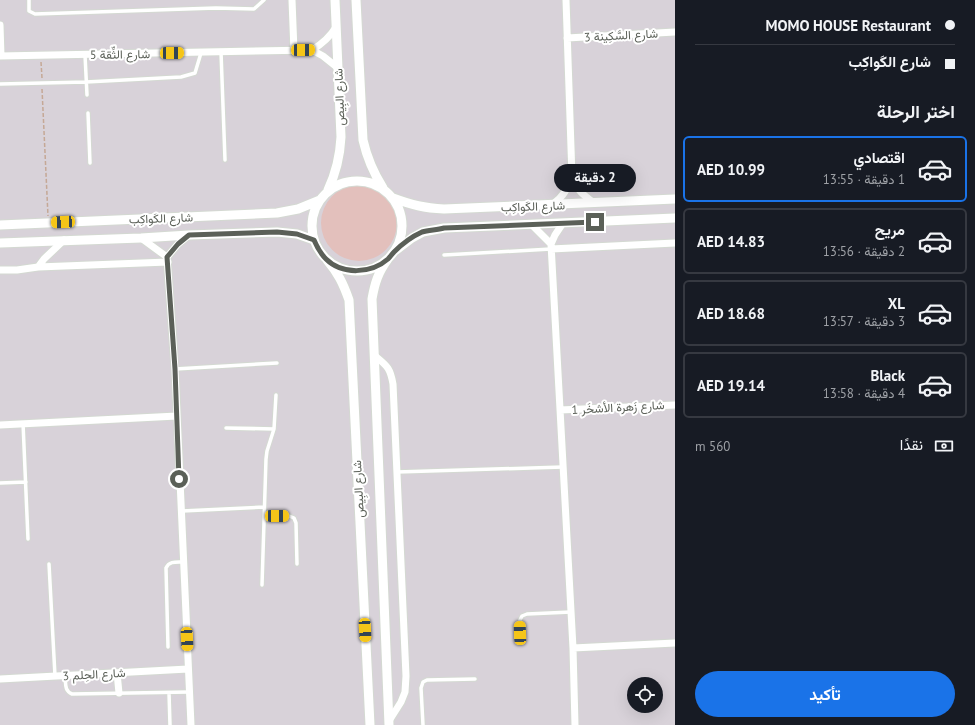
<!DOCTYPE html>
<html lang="ar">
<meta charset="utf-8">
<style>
:root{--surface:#171b24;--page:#20242c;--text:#f1f3f6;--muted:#9ea1a6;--line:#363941;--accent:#1a73e8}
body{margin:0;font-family:"PT Sans",Vazirmatn,sans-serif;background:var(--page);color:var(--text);direction:rtl;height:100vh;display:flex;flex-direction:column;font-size:15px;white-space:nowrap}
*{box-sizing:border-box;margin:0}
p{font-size:13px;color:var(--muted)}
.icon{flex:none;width:22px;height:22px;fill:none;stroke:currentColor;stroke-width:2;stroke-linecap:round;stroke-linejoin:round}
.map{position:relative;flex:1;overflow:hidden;direction:ltr}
.drawer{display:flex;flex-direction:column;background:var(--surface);width:300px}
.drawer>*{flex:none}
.guide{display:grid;align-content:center;height:88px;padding:0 20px;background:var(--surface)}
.tools{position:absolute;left:627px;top:677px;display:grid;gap:8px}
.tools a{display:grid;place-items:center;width:36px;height:36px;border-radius:50%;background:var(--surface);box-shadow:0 4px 16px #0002;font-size:20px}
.end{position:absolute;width:18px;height:18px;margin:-9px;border:5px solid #5b6058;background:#fff;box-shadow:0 0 0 2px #fff}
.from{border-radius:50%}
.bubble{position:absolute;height:28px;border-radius:14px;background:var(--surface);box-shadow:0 4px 16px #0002;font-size:13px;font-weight:700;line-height:28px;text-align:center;direction:rtl}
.car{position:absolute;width:12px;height:24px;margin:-12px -6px;border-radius:5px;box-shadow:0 0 3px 1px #0007;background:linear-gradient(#f5c518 24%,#345 0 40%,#f5c518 0 76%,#345 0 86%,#f5c518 0)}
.guide b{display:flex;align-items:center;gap:14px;height:38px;font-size:15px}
.guide b+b{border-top:1px solid var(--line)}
.guide i{width:10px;height:10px;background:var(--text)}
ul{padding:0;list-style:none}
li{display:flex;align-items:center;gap:12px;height:66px;margin:0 8px 6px;padding:0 12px;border:2px solid var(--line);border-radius:6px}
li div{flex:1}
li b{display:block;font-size:15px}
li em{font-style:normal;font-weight:700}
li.current{border-color:var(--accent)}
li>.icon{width:36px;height:36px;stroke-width:1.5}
h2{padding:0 20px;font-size:18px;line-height:48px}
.pay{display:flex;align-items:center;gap:10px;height:44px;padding:0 20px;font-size:15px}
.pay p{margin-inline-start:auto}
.primary-button{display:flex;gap:8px;margin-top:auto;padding:8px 20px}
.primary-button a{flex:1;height:46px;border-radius:24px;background:var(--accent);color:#fff;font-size:16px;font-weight:700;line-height:46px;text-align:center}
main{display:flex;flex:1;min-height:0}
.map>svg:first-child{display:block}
.industrial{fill:#d8d2d9;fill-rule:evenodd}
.green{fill:#e3c0bc}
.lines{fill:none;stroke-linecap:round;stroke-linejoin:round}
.service-casing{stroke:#d4d9d2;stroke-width:5.5}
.minor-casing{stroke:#d4d9d2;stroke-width:9}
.tertiary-casing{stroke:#d4d9d2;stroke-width:11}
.path{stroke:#c5a896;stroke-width:1.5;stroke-dasharray:4 2;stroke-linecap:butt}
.service{stroke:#fff;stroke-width:3.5}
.minor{stroke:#fff;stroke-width:7}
.tertiary{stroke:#fff;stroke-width:9}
.route{stroke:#5b6058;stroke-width:5}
.labels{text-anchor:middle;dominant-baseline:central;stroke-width:4;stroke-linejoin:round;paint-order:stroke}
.street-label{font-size:12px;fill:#5b6058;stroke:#fff}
</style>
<main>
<section class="drawer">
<div class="guide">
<b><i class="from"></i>MOMO HOUSE Restaurant</b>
<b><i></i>شارع الكَواكِب</b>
</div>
<h2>اختر الرحلة</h2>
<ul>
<li class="current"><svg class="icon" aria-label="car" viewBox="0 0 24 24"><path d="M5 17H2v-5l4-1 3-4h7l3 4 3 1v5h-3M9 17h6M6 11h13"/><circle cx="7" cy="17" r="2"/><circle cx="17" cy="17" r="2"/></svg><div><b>اقتصادي</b><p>1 دقيقة · 13:55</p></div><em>AED 10.99</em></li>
<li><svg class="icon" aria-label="car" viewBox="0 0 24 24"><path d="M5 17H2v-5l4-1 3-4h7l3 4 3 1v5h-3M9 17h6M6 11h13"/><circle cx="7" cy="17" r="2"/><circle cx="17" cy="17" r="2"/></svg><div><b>مريح</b><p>2 دقيقة · 13:56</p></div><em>AED 14.83</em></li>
<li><svg class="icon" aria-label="car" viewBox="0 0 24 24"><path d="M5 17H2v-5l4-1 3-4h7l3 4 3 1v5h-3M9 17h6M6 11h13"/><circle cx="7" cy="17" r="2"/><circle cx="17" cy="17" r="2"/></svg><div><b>XL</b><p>3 دقيقة · 13:57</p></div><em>AED 18.68</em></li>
<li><svg class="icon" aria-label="car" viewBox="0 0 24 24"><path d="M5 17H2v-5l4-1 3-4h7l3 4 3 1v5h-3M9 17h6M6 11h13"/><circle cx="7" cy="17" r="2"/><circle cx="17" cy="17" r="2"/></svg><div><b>Black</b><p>4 دقيقة · 13:58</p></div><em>AED 19.14</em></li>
</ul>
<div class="pay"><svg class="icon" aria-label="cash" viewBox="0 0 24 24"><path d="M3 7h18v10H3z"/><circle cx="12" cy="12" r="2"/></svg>نقدًا<p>560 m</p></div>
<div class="primary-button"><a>تأكيد</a></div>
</section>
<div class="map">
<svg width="675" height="725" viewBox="0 0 675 725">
<rect width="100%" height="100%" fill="#eadfeb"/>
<path class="industrial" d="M0,0H675V725H0ZM634,684H656V706H634Z"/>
<path class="green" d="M321 223a38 38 0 1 1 76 0a38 38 0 1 1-76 0Z"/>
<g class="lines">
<g class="service-casing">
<path id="service" d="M29,0V11L35,14L216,8L254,9L264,0
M221,52L225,160
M85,55L87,95
M0,84L86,82L181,77L195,73L201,53
M88,113L90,163
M444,255L551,249
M175,369L277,363
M23,423L28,539
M226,428L274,429
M397,472L563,467
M0,483L26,482
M182,511L264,507
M264,516H289L294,518L296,523L297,564
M49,564L55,676
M262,585L266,459L267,451L274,429L276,395
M520,643V620L522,616L527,614L571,612
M168,647L166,568C169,561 176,562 183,562
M65,676C66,683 64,691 72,694L189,692
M169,693L170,725
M423,725L421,688L423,682L427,680L475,679"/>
</g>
<g class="minor-casing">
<path id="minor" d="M292,0L294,51
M566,0L572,177C578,191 582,194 594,203
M0,25L1,56
M567,38L675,32
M312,50C322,44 330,37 336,27
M0,56L312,50L323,56L338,68
M553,204C564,196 567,189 572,177
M563,223L555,235L551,244L573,648L575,725
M532,225L551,244
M189,235L178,244L167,257L175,369L191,725
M141,238L167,257
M551,249L675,243
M38,267L168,262
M0,270H17L38,267L44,259L64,240
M374,355C387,366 390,367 393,384L406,676L405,692L401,702L389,721
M560,410L675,405
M0,425L177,416
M573,648L675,643
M117,673L119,693
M0,679L188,669"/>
</g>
<g class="tertiary-casing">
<path id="tertiary" d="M356,0L363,140C367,158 373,172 383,188
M312 226a45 45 0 1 1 90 0a45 45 0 1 1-90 0Z
M328,190C336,173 340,156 341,137L335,0
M393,198C412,205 424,208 444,209L675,199
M0,225L277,213L298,209L320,200
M0,243L141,238L189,235L277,232L297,234L314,240
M395,251L412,238L423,232L444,228L675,218
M388,259C378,273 375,282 372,299L389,725
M327,260C338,273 343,283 349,300L370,725"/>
</g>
<path class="path" d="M41,62L42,78
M42,89L48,216"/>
<use href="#service" class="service"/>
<use href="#minor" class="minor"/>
<use href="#tertiary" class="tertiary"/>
</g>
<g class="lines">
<path class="route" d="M179,479L175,369L167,257L178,244L189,235L277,232L297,234L314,240C317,247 320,253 326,259C342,275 371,274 388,259C390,257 392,254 394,252C401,245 413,236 422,232C429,230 437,230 444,228L595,222"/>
</g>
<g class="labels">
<g class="street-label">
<text transform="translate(621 35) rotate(-3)">شارع السَّكِينة 3</text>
<text transform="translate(120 54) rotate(-1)">شارع الثِّقة 5</text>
<text transform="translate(339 97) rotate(-92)">شارع البِيص</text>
<text transform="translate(533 206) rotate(-2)">شارع الكَواكِب</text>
<text transform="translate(161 218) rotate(-2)">شارع الكَواكِب</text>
<text transform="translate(618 407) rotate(-3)">شارع زَهرة الأشخَر 1</text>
<text transform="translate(358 489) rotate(-93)">شارع البِيص</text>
<text transform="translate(94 674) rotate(-3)">شارع الحِلم 3</text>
</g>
</g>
</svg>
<div class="tools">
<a><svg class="icon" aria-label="locate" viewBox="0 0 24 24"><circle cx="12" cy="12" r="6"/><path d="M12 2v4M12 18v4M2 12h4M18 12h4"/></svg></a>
</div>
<i class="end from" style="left:179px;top:479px"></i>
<i class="end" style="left:595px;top:222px"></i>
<div class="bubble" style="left:554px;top:164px;width:82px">2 دقيقة</div>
<i class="car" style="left:303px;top:50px;rotate:89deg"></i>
<i class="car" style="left:172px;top:53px;rotate:89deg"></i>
<i class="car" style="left:63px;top:222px;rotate:267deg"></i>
<i class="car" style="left:277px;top:516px;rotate:90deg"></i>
<i class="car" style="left:365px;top:630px;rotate:177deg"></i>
<i class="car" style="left:520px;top:633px;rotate:358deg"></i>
<i class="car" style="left:187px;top:639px;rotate:177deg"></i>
</div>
</main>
